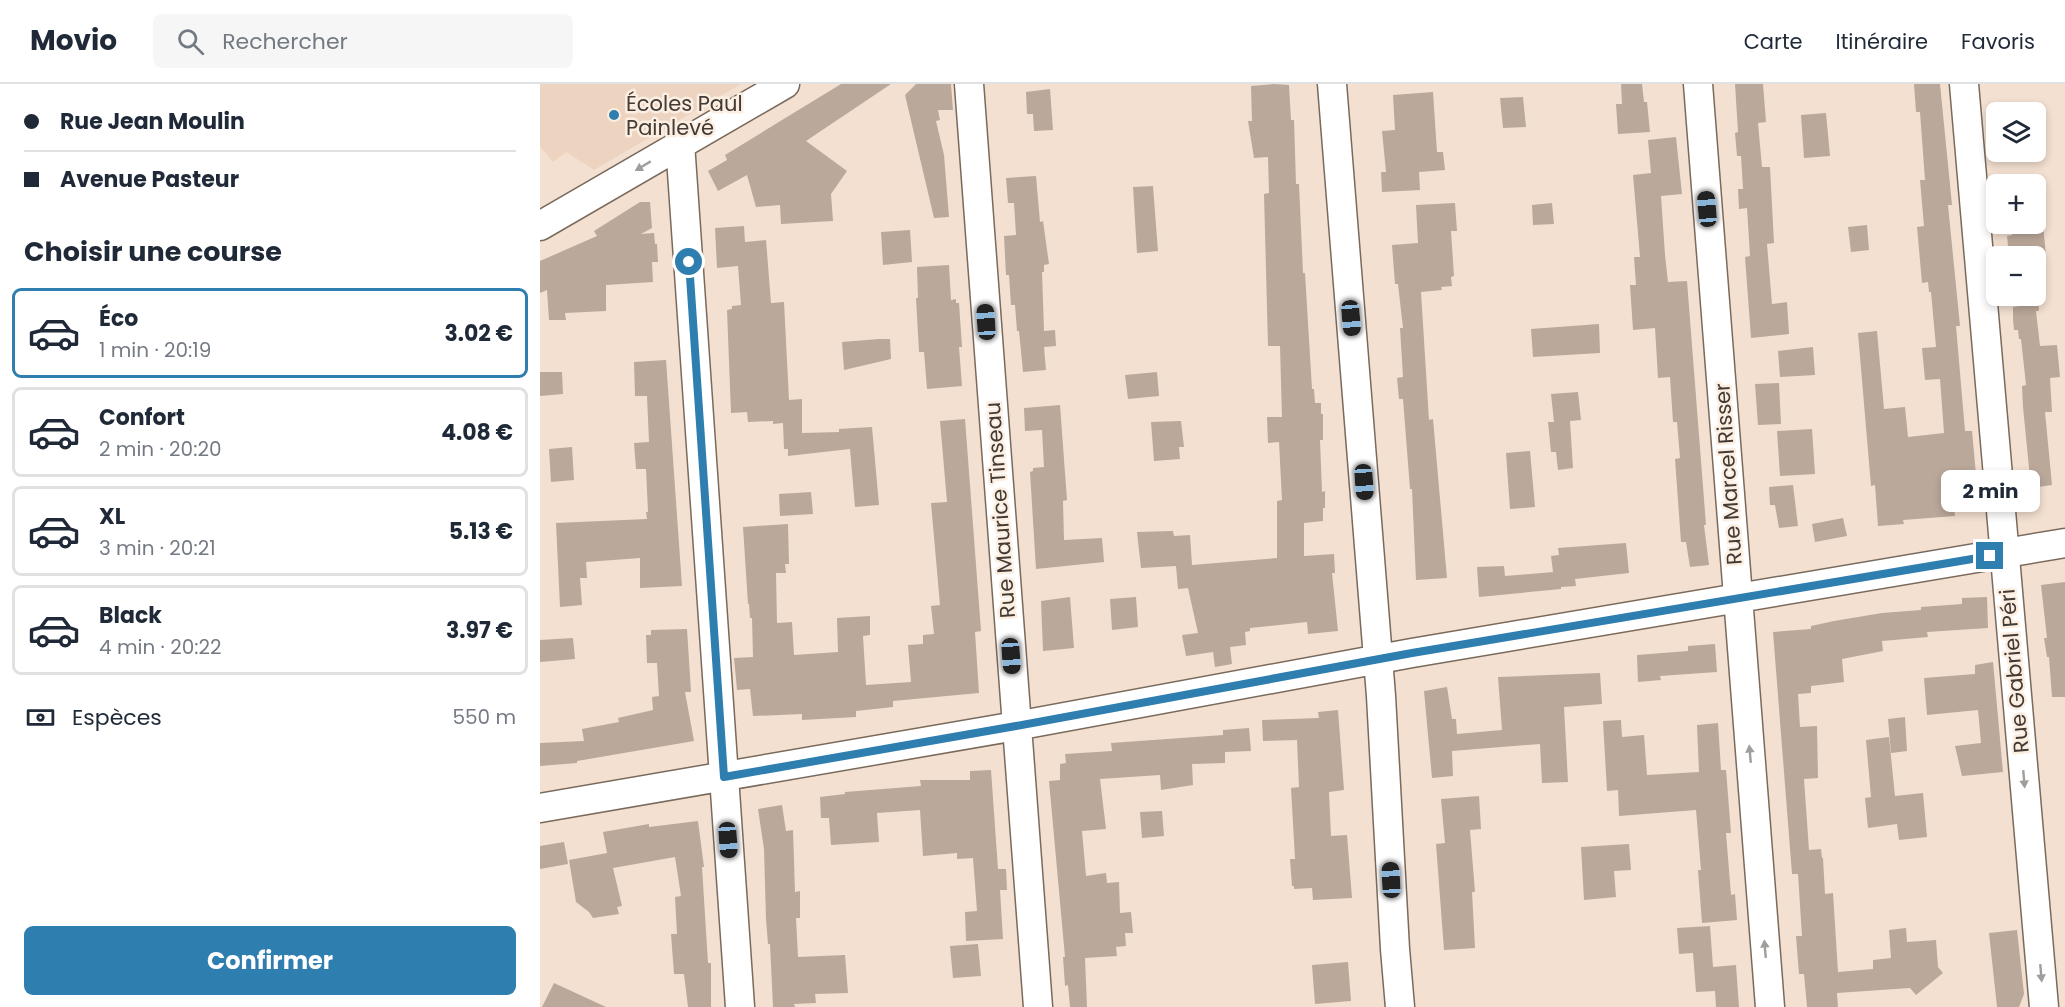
<!DOCTYPE html>
<html lang="fr">
<meta charset="utf-8">
<style>
:root{--surface:#fff;--page:#f6f6f7;--text:#1f2937;--muted:#747a83;--line:#e0e1e3;--accent:#2f7eb0}
body{margin:0;font-family:Poppins,sans-serif;background:var(--page);color:var(--text);height:100vh;display:flex;flex-direction:column;font-size:22px;white-space:nowrap}
*{box-sizing:border-box;margin:0}
p{font-size:20px;color:var(--muted)}
.icon{flex:none;width:33px;height:33px;fill:none;stroke:currentColor;stroke-width:2;stroke-linecap:round;stroke-linejoin:round}
.map{position:relative;flex:1;overflow:hidden}
.details{display:flex;flex-direction:column;background:var(--surface);width:540px}
.details>*{flex:none}
.banner{display:grid;align-content:center;height:132px;padding:0 24px;background:var(--surface)}
.buttons{position:absolute;left:1446px;top:18px;display:grid;gap:12px}
.buttons a{display:grid;place-items:center;width:60px;height:60px;border-radius:9px;background:var(--surface);box-shadow:0 3px 9px #0003;font-size:30px}
.end{position:absolute;width:27px;height:27px;margin:-14px;border:8px solid #2f7eb0;background:#fff;box-shadow:0 0 0 3px #fff}
.from{border-radius:50%}
.bubble{position:absolute;height:42px;border-radius:9px;background:var(--surface);box-shadow:0 3px 9px #0003;font-size:20px;font-weight:700;line-height:42px;text-align:center}
.car{position:absolute;width:18px;height:36px;margin:-18px -9px;border-radius:8px;box-shadow:0 0 4px 2px #0007;background:linear-gradient(#222 24%,#8ab4d8 0 40%,#222 0 76%,#8ab4d8 0 86%,#222 0)}
.banner b{display:flex;align-items:center;gap:21px;height:57px;font-size:22px}
.banner b+b{border-top:2px solid var(--line)}
.banner i{width:15px;height:15px;background:var(--text)}
ul{padding:0;list-style:none}
li{display:flex;align-items:center;gap:18px;height:90px;margin:0 12px 9px;padding:0 12px;border:3px solid var(--line);border-radius:9px}
li div{flex:1}
li b{display:block;font-size:22px}
li em{font-style:normal;font-weight:700}
li.selected{border-color:var(--accent)}
li>.icon{width:54px;height:54px;stroke-width:1.5}
h2{padding:0 24px;font-size:27px;line-height:72px}
.pay{display:flex;align-items:center;gap:15px;height:66px;padding:0 24px;font-size:22px}
.pay p{margin-inline-start:auto}
.primary-button{display:flex;gap:12px;margin-top:auto;padding:12px 24px}
.primary-button a{flex:1;height:69px;border-radius:9px;background:var(--accent);color:#fff;font-size:24px;font-weight:700;line-height:69px;text-align:center}
header{display:flex;align-items:center;gap:36px;box-sizing:border-box;height:84px;padding:0 30px;background:var(--surface);border-bottom:2px solid var(--line)}
header strong{font-size:28px}
nav{display:flex;gap:33px;margin-inline-start:auto;font-size:21px}
.search{width:420px;height:54px;background:var(--page);display:flex;align-items:center;gap:15px;box-sizing:border-box;padding:0 21px;border-radius:9px;color:var(--muted);font-size:22px}
main{display:flex;flex:1;min-height:0}
.map>svg:first-child{display:block}
.built{fill:#edd4c0}
.building{fill:#baa89a}
.lines{fill:none;stroke-linecap:round;stroke-linejoin:round}
.minor-casing{stroke:#7a6a5c;stroke-width:31}
.minor{stroke:#fff;stroke-width:28}
.oneway{fill:#a09d9a}
.route{stroke:#2f7eb0;stroke-width:8}
.poi-dot{fill:#2f7eb0;stroke:#fdeee2;stroke-width:2}
.labels{text-anchor:middle;dominant-baseline:central;stroke-width:5;stroke-linejoin:round;paint-order:stroke}
.poi-label{font-size:21px;fill:#423b35;stroke:#fdeee2;text-anchor:start}
.street-label{font-size:21px;fill:#423b35;stroke:#fdeee2}
</style>
<header>
<strong>Movio</strong>
<div class="search"><svg class="icon" aria-label="search" viewBox="0 0 24 24"><circle cx="10" cy="10" r="6"/><path d="M15 15l6 6"/></svg>Rechercher</div>
<nav><a>Carte</a><a>Itinéraire</a><a>Favoris</a></nav>
</header>
<main>
<section class="details">
<div class="banner">
<b><i class="from"></i>Rue Jean Moulin</b>
<b><i></i>Avenue Pasteur</b>
</div>
<h2>Choisir une course</h2>
<ul>
<li class="selected"><svg class="icon" aria-label="car" viewBox="0 0 24 24"><path d="M5 17H2v-5l4-1 3-4h7l3 4 3 1v5h-3M9 17h6M6 11h13"/><circle cx="7" cy="17" r="2"/><circle cx="17" cy="17" r="2"/></svg><div><b>Éco</b><p>1 min · 20:19</p></div><em>3.02 €</em></li>
<li><svg class="icon" aria-label="car" viewBox="0 0 24 24"><path d="M5 17H2v-5l4-1 3-4h7l3 4 3 1v5h-3M9 17h6M6 11h13"/><circle cx="7" cy="17" r="2"/><circle cx="17" cy="17" r="2"/></svg><div><b>Confort</b><p>2 min · 20:20</p></div><em>4.08 €</em></li>
<li><svg class="icon" aria-label="car" viewBox="0 0 24 24"><path d="M5 17H2v-5l4-1 3-4h7l3 4 3 1v5h-3M9 17h6M6 11h13"/><circle cx="7" cy="17" r="2"/><circle cx="17" cy="17" r="2"/></svg><div><b>XL</b><p>3 min · 20:21</p></div><em>5.13 €</em></li>
<li><svg class="icon" aria-label="car" viewBox="0 0 24 24"><path d="M5 17H2v-5l4-1 3-4h7l3 4 3 1v5h-3M9 17h6M6 11h13"/><circle cx="7" cy="17" r="2"/><circle cx="17" cy="17" r="2"/></svg><div><b>Black</b><p>4 min · 20:22</p></div><em>3.97 €</em></li>
</ul>
<div class="pay"><svg class="icon" aria-label="cash" viewBox="0 0 24 24"><path d="M3 7h18v10H3z"/><circle cx="12" cy="12" r="2"/></svg>Espèces<p>550 m</p></div>
<div class="primary-button"><a>Confirmer</a></div>
</section>
<div class="map">
<svg width="1525" height="923" viewBox="0 0 1525 923">
<rect width="100%" height="100%" fill="#f3e0d1"/>
<path class="built" d="M0,0H201L54,86L26,68L13,78L0,62Z"/>
<path class="building" d="M301,0H351L266,57L307,87L291,110L293,137L241,140L240,121L216,123L207,91L178,107L168,87L187,76L185,71Z
M376,0H411L413,26H398L400,36L396,37L404,71L409,133L394,134L365,11Z
M734,0L749,1L751,36H754L756,100H759L763,189H765L772,305H774L775,319H781V330H783V356H780L782,408L785,407V424H783V437L764,439V472L794,470L795,489H792L798,547L768,550L767,538L710,544V547L705,548L706,561L690,563L692,580L675,583L673,568L646,572L642,551L658,549L648,504L638,505L636,482L601,484L597,448L633,447L634,452L650,451L652,481L737,474V417L742,416L739,358L728,359L727,333H742L740,262H728L724,110L729,109L728,73L714,74L708,37H712L711,2Z
M1081,0H1102L1104,18H1107L1110,48L1078,50L1076,20H1082Z
M1195,0H1223L1226,38L1218,39L1222,83H1230L1234,159L1227,160L1232,220L1247,218L1249,250L1211,254L1205,173L1210,172L1207,124L1199,125L1198,105H1203L1201,72H1197L1195,49L1198,48Z
M1374,0H1400L1412,121H1408L1420,242H1416L1425,347H1432L1438,412L1413,414L1415,432L1363,436L1364,440L1338,442L1335,401L1331,402L1318,249L1337,247L1344,325L1365,323L1368,353L1404,349L1400,295L1385,296L1382,264L1396,263L1391,208H1389L1388,198L1382,199L1377,143L1384,142L1380,96H1385L1380,28H1376Z
M510,5L513,46L494,47L493,30H487L486,8Z
M893,8L897,68H903L905,86L879,88L880,106L842,108L841,88H846L842,47L855,46L853,11Z
M983,13L986,43L963,44L960,14Z
M1286,29L1290,72L1264,74L1261,31Z
M1136,53L1142,110L1121,112L1125,171L1128,198L1147,197L1166,441H1164L1169,481L1150,483L1146,458H1141L1135,375L1140,374L1137,338H1133L1130,293L1118,294L1115,244L1093,246L1090,201H1096L1094,173H1100L1093,91L1111,89L1108,56Z
M496,92L500,138L503,137L509,180L504,181V188H502L504,247L515,246L516,262L504,263L506,286L483,288L479,247H477L475,221H471L469,191H466L464,152L476,151L474,119H468L466,94Z
M613,102L618,167L597,169L593,103Z
M100,118H110L112,144L101,150L114,149L115,160H117L118,178H112L113,198L66,201V227L25,229L26,236H9L7,206L0,209V177L57,152L54,147Z
M915,119L917,147H911L914,192L911,193L912,202L901,203L902,206L881,208L889,336L893,335L907,494L876,496L872,405H870L863,315H859L857,294L863,293L860,244H863L858,200H855L852,161L878,159L876,121Z
M1012,119L1014,140L993,141L992,121Z
M1471,140H1503L1506,172H1469L1467,152L1472,151Z
M1327,141L1329,166L1311,168L1308,143Z
M204,142L205,158L226,156L231,219L244,218L249,316L262,315V349L299,348V345L332,343L339,421L315,423L310,365L248,372V365H244L243,339L233,340V337L208,338L207,328L191,329L187,226L192,225V222L201,221L198,182L177,184L175,144Z
M370,146L372,178L343,181L341,148Z
M409,181L411,216L416,215V219H419L422,263H419L422,302L387,305L384,268H379L376,214H378L377,183Z
M1479,212H1498L1499,227H1496L1500,262L1517,261L1520,293L1510,294L1512,328H1505L1512,401L1491,404L1483,323L1482,302L1486,301L1481,255H1479L1478,246H1474L1473,235V223L1480,222Z
M1059,240L1060,269L993,273L991,245Z
M339,255H350L351,275L304,286L302,258Z
M1273,263L1275,291L1240,293L1238,267Z
M126,276L142,502L100,504V474L46,478L47,494H40L42,521L20,523L16,439L107,435L106,428H108L106,385H96L94,359L109,358L107,312H95L94,278Z
M0,288H22L23,310L0,312Z
M617,288L619,312L588,315L585,291Z
M1239,299L1241,340L1218,341L1215,300Z
M1038,308L1041,336L1030,337L1033,384L1018,386L1016,368H1011L1008,338H1014L1011,310Z
M520,321L527,416L523,417L524,456L562,454L564,478L496,485L490,388L493,387V384L504,383L502,346L485,347L484,324Z
M425,335L441,547L435,548L439,609L353,617V623L316,627V633L262,636V630L213,632L210,605L197,606L194,574L213,573L212,534H210L209,520H208L203,443L248,440L249,480H245L246,489H236L237,539L252,538L254,571L298,568L297,534L330,532V551L323,552L326,601L371,598L368,561L383,560V551L394,550L391,522L400,521L391,419L407,418L400,337Z
M641,337L644,363H639L640,375L614,377L611,338Z
M1272,345L1275,390L1240,392L1237,347Z
M32,363L34,396L11,398L9,365Z
M990,367L995,423L970,425L966,369Z
M1253,401L1258,442L1239,444L1235,421H1230L1229,403Z
M271,408L273,430L240,432L239,410Z
M1303,434L1307,452L1275,458L1272,440Z
M1086,459L1089,489L1035,495L1036,502L1021,503V505L939,513L937,483L964,482L965,492L1013,488L1011,472L1019,471L1018,464Z
M1525,498V613H1512L1509,573H1507L1504,554H1507L1501,501Z
M530,513L534,564L503,567L501,517Z
M596,513L598,543L572,546L570,515Z
M1447,513L1448,544L1387,548L1388,553L1342,557L1343,567L1302,575L1304,598L1271,602V609L1258,610L1260,643L1277,642L1278,694L1264,695L1269,766L1281,765L1282,774H1283L1285,810L1293,809L1298,888L1333,885V876L1351,874L1349,846L1366,844L1367,858L1396,856L1398,883L1403,889L1376,911L1370,904L1297,909L1298,923H1267L1264,890H1259L1256,852H1262L1258,790H1252L1233,548L1271,545V542L1294,537L1342,529L1381,526V523L1422,520V514Z
M147,545L151,608H145L154,657L37,677V679L0,682V659L44,657L42,645L79,638L78,634L113,626L112,613L119,612L117,579H107L106,551H111V546Z
M33,554L35,575L0,578V556Z
M1175,560L1177,588L1120,592L1121,596L1098,598L1097,571L1148,567V562Z
M1453,578L1463,688L1422,692L1415,662L1441,659L1438,626L1387,631L1384,594L1435,590V581Z
M1060,589L1062,620L1024,623L1028,698L1002,699L1000,660L912,667L913,692L892,694L884,607L907,603L912,635H916L917,650L962,646L958,593Z
M798,626L804,706L789,708L791,752L807,751L812,814L773,816L772,804L754,805V802H752L750,775H755L751,704L759,703L757,656L723,657L722,636L779,634L778,628Z
M1365,633L1367,667L1351,669L1348,635Z
M1081,636L1082,653L1104,651L1107,691L1159,688L1157,641L1178,639L1181,686H1186L1191,749H1186L1191,811L1195,810L1197,836L1162,839L1158,786H1161L1156,726L1079,732L1078,706L1067,707L1063,637Z
M709,644L711,667L685,668V679L652,680L653,701L621,706L620,691L560,695L566,745L542,747L546,792L566,789L567,799L579,798L580,829L591,828L593,849H585L586,862L576,863L577,872L545,874L547,923H530L528,901L525,902L523,873H525L509,697L520,696V680L526,679L525,670L572,667L571,659L683,651V646Z
M1349,653L1355,712L1383,709L1387,753L1359,756L1357,740L1328,744L1325,714L1331,713L1326,656Z
M451,686L458,785H466L467,806H460L463,855L426,857L425,828L437,827L433,774L417,775V769L383,772L380,726L337,729L339,758L291,761L289,734H281L280,713L305,710V708L381,702L380,696H430V687Z
M939,712L941,745L930,746L935,808H932L935,864L904,866L896,760L905,759L901,715Z
M242,721L246,747L253,746L255,808L260,807V834H256L258,873L305,871L308,909L275,910L276,919L254,920L255,923H233L230,860H228L226,835L224,765L218,725Z
M622,727L624,752L602,754L600,728Z
M158,737L164,783H162L168,879H171V923H148L144,890H134L131,850H137L135,813L141,812L135,773L73,784L82,822L77,823L79,830L53,834L49,828L36,818L29,776L67,769L63,748L109,740V743Z
M24,758L28,780L0,785V762Z
M1089,760L1091,786L1074,787L1076,813L1044,816L1041,763Z
M1170,842L1173,883L1196,881L1199,923H1176L1175,907L1156,908L1153,869L1139,870L1137,844Z
M1477,846L1484,910L1479,923H1457L1449,849Z
M438,860L441,892L413,894L410,862Z
M808,878L811,917L775,920L772,881Z
M14,899L66,923H2Z"/>
<g class="lines">
<g class="minor-casing">
<path id="minor" d="M429,0L498,923
M792,0L841,612L855,865L860,923
M1158,0L1230,923
M1424,0L1504,923
M140,59L200,923
M0,142L245,0
M0,724L476,642L872,569L1525,459"/>
</g>
<use href="#minor" class="minor"/>
</g>
<defs><path id="oneway-solid" d="M-6-.8H1V-3.2L6.5 0L1 3.2V.8H-6Z" transform="scale(1.5)"/></defs>
<g class="oneway">
<use href="#oneway-solid" transform="translate(103 82) rotate(149)"/>
<use href="#oneway-solid" transform="translate(1210 670) rotate(-95)"/>
<use href="#oneway-solid" transform="translate(1484 695) rotate(85)"/>
<use href="#oneway-solid" transform="translate(1225 865) rotate(-95)"/>
<use href="#oneway-solid" transform="translate(1501 889) rotate(85)"/>
</g>
<g class="lines">
<path class="route" d="M149,178L184,693L476,642L872,569L1450,472"/>
</g>
<circle class="poi-dot" cx="74" cy="31" r="6"/>
<g class="labels">
<g class="poi-label">
<text x="86" y="19">Écoles Paul<tspan x="86" dy="24">Painlevé</tspan></text>
</g>
<g class="street-label">
<text transform="translate(1188 390) rotate(-94)">Rue Marcel Risser</text>
<text transform="translate(460 426) rotate(-94)">Rue Maurice Tinseau</text>
<text transform="translate(1474 587) rotate(-95)">Rue Gabriel Péri</text>
</g>
</g>
</svg>
<div class="buttons">
<a><svg class="icon" aria-label="layers" viewBox="0 0 24 24"><path d="M12 4l9 5-9 5-9-5zM3 14l9 5 9-5"/></svg></a>
<a>+</a>
<a>−</a>
</div>
<i class="end from" style="left:149px;top:178px"></i>
<i class="end" style="left:1450px;top:472px"></i>
<div class="bubble" style="left:1401px;top:386px;width:99px">2 min</div>
<i class="car" style="left:1167px;top:125px;rotate:355deg"></i>
<i class="car" style="left:811px;top:234px;rotate:175deg"></i>
<i class="car" style="left:446px;top:238px;rotate:356deg"></i>
<i class="car" style="left:824px;top:398px;rotate:176deg"></i>
<i class="car" style="left:471px;top:572px;rotate:176deg"></i>
<i class="car" style="left:188px;top:756px;rotate:176deg"></i>
<i class="car" style="left:851px;top:796px;rotate:357deg"></i>
</div>
</main>
